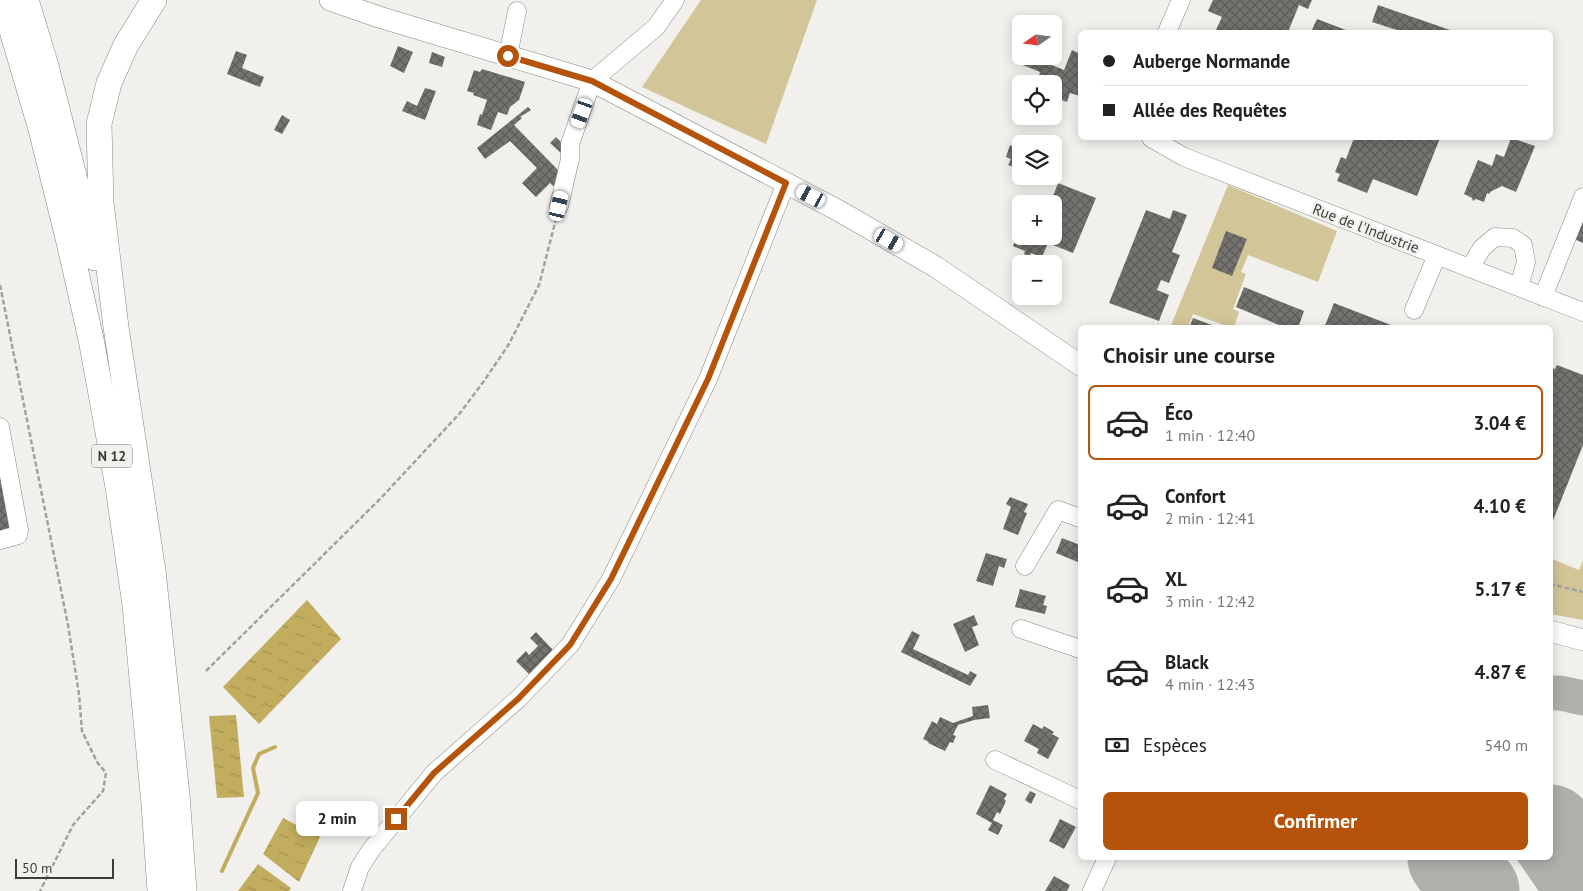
<!DOCTYPE html>
<html lang="fr">
<meta charset="utf-8">
<style>
:root{--surface:#fff;--page:#f2f2f2;--text:#222;--muted:#767676;--line:#e0e0e0;--accent:#b45309}
body{margin:0;font-family:"PT Sans",sans-serif;background:var(--page);color:var(--text);height:100vh;display:flex;flex-direction:column;font-size:19px;white-space:nowrap}
*{box-sizing:border-box;margin:0}
p{font-size:16px;color:var(--muted)}
.icon{flex:none;width:28px;height:28px;fill:none;stroke:currentColor;stroke-width:2;stroke-linecap:round;stroke-linejoin:round}
.map{position:relative;flex:1;overflow:hidden}
.drawer{position:absolute;left:1078px;top:325px;width:475px;height:535px;display:flex;flex-direction:column;background:var(--surface);border-radius:8px;box-shadow:0 2px 12px #0003}
.drawer>*{flex:none}
.guide{position:absolute;left:1078px;top:30px;width:475px;height:110px;border-radius:8px;box-shadow:0 2px 12px #0003;display:grid;align-content:center;height:110px;padding:0 25px;background:var(--surface)}
.needle{width:32px;rotate:256deg}
.buttons{position:absolute;left:1012px;top:15px;display:grid;gap:10px}
.buttons a{display:grid;place-items:center;width:50px;height:50px;border-radius:8px;background:var(--surface);box-shadow:0 2px 12px #0003;font-size:25px}
.scale{position:absolute;left:15px;bottom:12px;width:99px;box-sizing:border-box;padding-left:5px;border:2px solid #3d3c3b;border-top:0;font-size:14px;line-height:18px;white-space:nowrap;color:#3d3c3b;-webkit-text-stroke:4px #f1f0ec;paint-order:stroke}
.end{position:absolute;width:22px;height:22px;margin:-11px;border:6px solid #b45309;background:#fff;box-shadow:0 0 0 2px #fff}
.from{border-radius:50%}
.bubble{position:absolute;height:35px;border-radius:8px;background:var(--surface);box-shadow:0 2px 12px #0003;font-size:16px;font-weight:700;line-height:35px;text-align:center}
.car{position:absolute;width:15px;height:30px;margin:-15px -8px;border-radius:6px;box-shadow:0 0 4px 1px #0007;background:linear-gradient(#fff 24%,#345 0 40%,#fff 0 76%,#345 0 86%,#fff 0)}
.guide b{display:flex;align-items:center;gap:18px;height:48px;font-size:19px}
.guide b+b{border-top:1px solid var(--line)}
.guide i{width:12px;height:12px;background:var(--text)}
ul{padding:0;list-style:none}
li{display:flex;align-items:center;gap:15px;height:75px;margin:0 10px 8px;padding:0 15px;border:2px solid transparent;border-radius:8px}
li div{flex:1}
li b{display:block;font-size:19px}
li em{font-style:normal;font-weight:700}
li.active{border-color:var(--accent)}
li>.icon{width:45px;height:45px;stroke-width:1.5}
h2{padding:0 25px;font-size:22px;line-height:60px}
.pay{display:flex;align-items:center;gap:12px;height:55px;padding:0 25px;font-size:19px}
.pay p{margin-inline-start:auto}
.primary-button{display:flex;gap:10px;margin-top:auto;padding:10px 25px}
.primary-button a{flex:1;height:58px;border-radius:8px;background:var(--accent);color:#fff;font-size:20px;font-weight:700;line-height:58px;text-align:center}
.map>svg:first-child{display:block}
.grass{fill:#d2c597}
.water{fill:url(#water-ripples)}
.lines{fill:none;stroke-linecap:round;stroke-linejoin:round}
.stream{stroke:#c2ad5f;stroke-width:4}
.taxiway{stroke:#b0afac;stroke-width:35}
.runway{stroke:#b0afac;stroke-width:89}
.building{fill:url(#building-cross-hatch)}
.minor-casing{stroke:#888783;stroke-width:19}
.major-casing{stroke:#888783;stroke-width:22}
.highway-casing{stroke:#888783;stroke-width:26}
.path{stroke:#a2a19e;stroke-width:2.5;stroke-dasharray:5 2.5;stroke-linecap:butt}
.minor{stroke:#fff;stroke-width:18}
.major{stroke:#fff;stroke-width:21}
.highway{stroke:#fff;stroke-width:25}
.route{stroke:#b45309;stroke-width:6}
.labels{text-anchor:middle;dominant-baseline:central;stroke-width:5;stroke-linejoin:round;paint-order:stroke}
.shield{fill:#f1f0ec;stroke:#737270;stroke-width:1}
.shield-label{font-size:14px;font-weight:bold;fill:#3d3c3b}
.street-label{font-size:15px;fill:#3d3c3b;stroke:#f1f0ec}
</style>
<div class="map">
<svg width="1583" height="891" viewBox="0 0 1583 891">
<defs>
<pattern id="water-ripples" width="26" height="14" patternUnits="userSpaceOnUse" patternTransform="scale(1.25)"><rect width="26" height="14" fill="#c2ad5f"/><path d="M2 4q2-2 4 0t4 0M15 11q2-2 4 0t4 0" fill="none" stroke="#9f8e50"/></pattern>
<pattern id="building-cross-hatch" width="8" height="8" patternUnits="userSpaceOnUse" patternTransform="scale(1.25)"><rect width="8" height="8" fill="#74736f"/><path d="M0 0l8 8M0 8l8-8" fill="none" stroke="#5c5b58"/></pattern>
</defs>
<rect width="100%" height="100%" fill="#f1f0ec"/>
<path class="grass" d="M701,0H817L766,144L642,87Z
M1228,185L1337,231L1318,282L1248,255L1241,272L1246,274L1233,309L1239,312L1234,327H1230L1193,314L1188,327L1170,328Z
M1550,558L1579,570L1583,560V620L1550,614Z"/>
<path class="water" d="M307,600L341,639L259,724L223,687Z
M236,715L244,797L217,798L209,716Z
M283,818L320,837L299,882L263,854Z
M258,864L291,888L289,891H238Z"/>
<g class="lines">
<path class="stream" d="M222,871L258,793L253,768L259,754L275,747"/>
<path class="taxiway" d="M1550,693H1560L1583,698"/>
<path class="runway" d="M1550,829L1583,877
M1452,858L1475,891"/>
</g>
<path class="building" d="M1213,0H1312L1308,9L1299,5L1288,32H1215L1222,17L1208,11Z
M1378,5L1453,31L1452,32H1403L1372,22Z
M1317,19L1351,32H1311Z
M398,46L413,52L404,73L390,66Z
M1072,50L1080,54V96L1070,93L1067,102L1056,98L1060,89L1054,84L1038,79L1040,72L1023,65L1027,56H1046L1044,62L1064,70Z
M236,51L247,55L242,68L264,77L260,87L227,74Z
M432,52L445,57L442,67L429,63Z
M482,69L525,82L519,100L510,107L507,115L498,112L491,130L477,125L480,114L482,115L487,100L473,95L474,93L467,91L474,70L480,72Z
M425,88L436,91L425,120L402,111L407,101L417,106Z
M528,107L531,110L520,117L522,118L514,125L557,169L560,172V179L553,186L550,183L536,197L522,183L537,168L510,141L485,159L477,148Z
M282,115L290,120L282,134L274,130Z
M556,137L564,145L562,154L550,143Z
M1354,138H1440L1417,196L1373,179L1367,193L1337,181L1340,174L1335,172L1341,157L1346,159Z
M1511,138L1535,146L1516,192L1502,186L1490,192V194L1487,193L1484,202L1476,199L1473,201L1472,198L1464,194L1478,160L1492,166L1496,154L1504,157Z
M1010,145L1021,150V170L1008,165L1011,159L1006,157Z
M1058,183L1096,198L1073,253L1048,243L1042,257L1031,253L1030,256L1024,254L1025,251L1013,246L1019,232L1021,233V236L1035,238L1036,236H1054V204H1050Z
M1146,210L1170,219L1173,210L1187,215L1172,252L1180,255L1169,283L1161,280L1157,290L1169,295L1159,321L1109,303Z
M1583,217V243L1574,239Z
M1226,231L1247,239L1232,276L1212,268Z
M1244,287L1304,311L1298,328H1286L1236,307Z
M1334,303L1396,327V328H1324Z
M1193,318L1217,327V328H1189Z
M1557,365L1583,375V445L1550,528V367L1555,369Z
M0,468L14,532L0,535Z
M1010,497L1028,504L1024,512L1027,513L1018,535L1003,529L1011,507L1006,504Z
M1062,538L1080,545V563L1056,553Z
M986,553L1007,559L1004,568L999,566L993,586L976,581Z
M1020,589L1046,596L1043,605L1047,606L1045,614L1015,607Z
M974,615L978,625L972,627L979,645L965,652L953,624Z
M912,631L920,635L913,649L968,675L970,671L977,675L970,686L901,652Z
M536,632L553,650L529,674L516,661L526,651L529,655L538,646L530,638Z
M988,705L990,718L974,720L958,725L953,735L956,736L953,743L950,742L945,751L928,743L929,742L923,739L932,721L937,724L940,717L953,723L973,716L972,707Z
M1033,724L1042,729L1044,726L1054,732L1052,734L1059,738L1048,759L1037,753L1039,749L1024,741Z
M990,785L1007,794L1004,799L1006,801L1000,814L997,812L993,820L1003,825L998,835L988,830L992,823L976,814Z
M1030,791L1036,794L1031,804L1025,800Z
M1060,819L1076,827L1064,849L1049,841Z
M1054,876L1070,885L1067,891H1045Z"/>
<g class="lines">
<g class="minor-casing">
<path id="minor" d="M1167,32L1181,0
M508,56L517,11
M1151,138L1184,157L1583,312
M559,206L570,159V144L592,81L656,27L675,0
M1470,268L1482,248L1495,237L1513,238L1523,245L1526,262L1519,287
M1543,297L1583,197
M1414,310L1437,255
M0,427L19,530L18,535L0,540
M1025,566L1058,510L1080,518
M1021,629L1080,649
M995,760L1080,800
M352,891L360,867L371,850L434,773L518,699L570,645L611,579L708,379L786,183
M1092,891L1107,858"/>
</g>
<g class="major-casing">
<path id="major" d="M330,0L379,17L592,81L841,212L936,267L1080,365
M1550,631L1583,640"/>
</g>
<g class="highway-casing">
<path id="highway" d="M3,0L41,129L69,242L91,339L118,487L135,605L154,804L160,891
M26,0L46,66L95,258
M154,0L126,45L109,83L99,124L101,203L116,327L153,571L177,795L184,891"/>
</g>
<path class="path" d="M0,285L68,625L79,694L82,731L97,762L106,773L103,791L73,825L40,891
M1550,584L1583,592
M206,671L381,498L460,413L484,381L509,344L539,285L556,219"/>
<use href="#minor" class="minor"/>
<use href="#major" class="major"/>
<use href="#highway" class="highway"/>
</g>
<g class="lines">
<path class="route" d="M396,819L434,773L518,699L570,645L611,579L708,379L786,183L592,81L508,56"/>
</g>
<g class="labels">
<rect class="shield" x="92" y="444.5" width="40" height="23" rx="4"/>
<g class="shield-label">
<text x="112" y="456">N 12</text>
</g>
<g class="street-label">
<text transform="translate(1366 228) rotate(21)">Rue de l'Industrie</text>
</g>
</g>
</svg>
<div class="buttons">
<a><svg class="needle" viewBox="-14 -14 28 28"><path d="M0-13l5 13h-10z" fill="#e53935"/><path d="M0 13l5-13h-10z" fill="#767676"/></svg></a>
<a><svg class="icon" aria-label="locate" viewBox="0 0 24 24"><circle cx="12" cy="12" r="6"/><path d="M12 2v4M12 18v4M2 12h4M18 12h4"/></svg></a>
<a><svg class="icon" aria-label="layers" viewBox="0 0 24 24"><path d="M12 4l9 5-9 5-9-5zM3 14l9 5 9-5"/></svg></a>
<a>+</a>
<a>−</a>
</div>
<div class="scale">50 m</div>
<i class="end from" style="left:508px;top:56px"></i>
<i class="end" style="left:396px;top:819px"></i>
<div class="bubble" style="left:296px;top:801px;width:82px">2 min</div>
<i class="car" style="left:582px;top:113px;rotate:200deg"></i>
<i class="car" style="left:811px;top:196px;rotate:298deg"></i>
<i class="car" style="left:559px;top:206px;rotate:13deg"></i>
<i class="car" style="left:889px;top:240px;rotate:120deg"></i>
<div class="guide">
<b><i class="from"></i>Auberge Normande</b>
<b><i></i>Allée des Requêtes</b>
</div>
<section class="drawer">
<h2>Choisir une course</h2>
<ul>
<li class="active"><svg class="icon" aria-label="car" viewBox="0 0 24 24"><path d="M5 17H2v-5l4-1 3-4h7l3 4 3 1v5h-3M9 17h6M6 11h13"/><circle cx="7" cy="17" r="2"/><circle cx="17" cy="17" r="2"/></svg><div><b>Éco</b><p>1 min · 12:40</p></div><em>3.04 €</em></li>
<li><svg class="icon" aria-label="car" viewBox="0 0 24 24"><path d="M5 17H2v-5l4-1 3-4h7l3 4 3 1v5h-3M9 17h6M6 11h13"/><circle cx="7" cy="17" r="2"/><circle cx="17" cy="17" r="2"/></svg><div><b>Confort</b><p>2 min · 12:41</p></div><em>4.10 €</em></li>
<li><svg class="icon" aria-label="car" viewBox="0 0 24 24"><path d="M5 17H2v-5l4-1 3-4h7l3 4 3 1v5h-3M9 17h6M6 11h13"/><circle cx="7" cy="17" r="2"/><circle cx="17" cy="17" r="2"/></svg><div><b>XL</b><p>3 min · 12:42</p></div><em>5.17 €</em></li>
<li><svg class="icon" aria-label="car" viewBox="0 0 24 24"><path d="M5 17H2v-5l4-1 3-4h7l3 4 3 1v5h-3M9 17h6M6 11h13"/><circle cx="7" cy="17" r="2"/><circle cx="17" cy="17" r="2"/></svg><div><b>Black</b><p>4 min · 12:43</p></div><em>4.87 €</em></li>
</ul>
<div class="pay"><svg class="icon" aria-label="cash" viewBox="0 0 24 24"><path d="M3 7h18v10H3z"/><circle cx="12" cy="12" r="2"/></svg>Espèces<p>540 m</p></div>
<div class="primary-button"><a>Confirmer</a></div>
</section>
</div>
